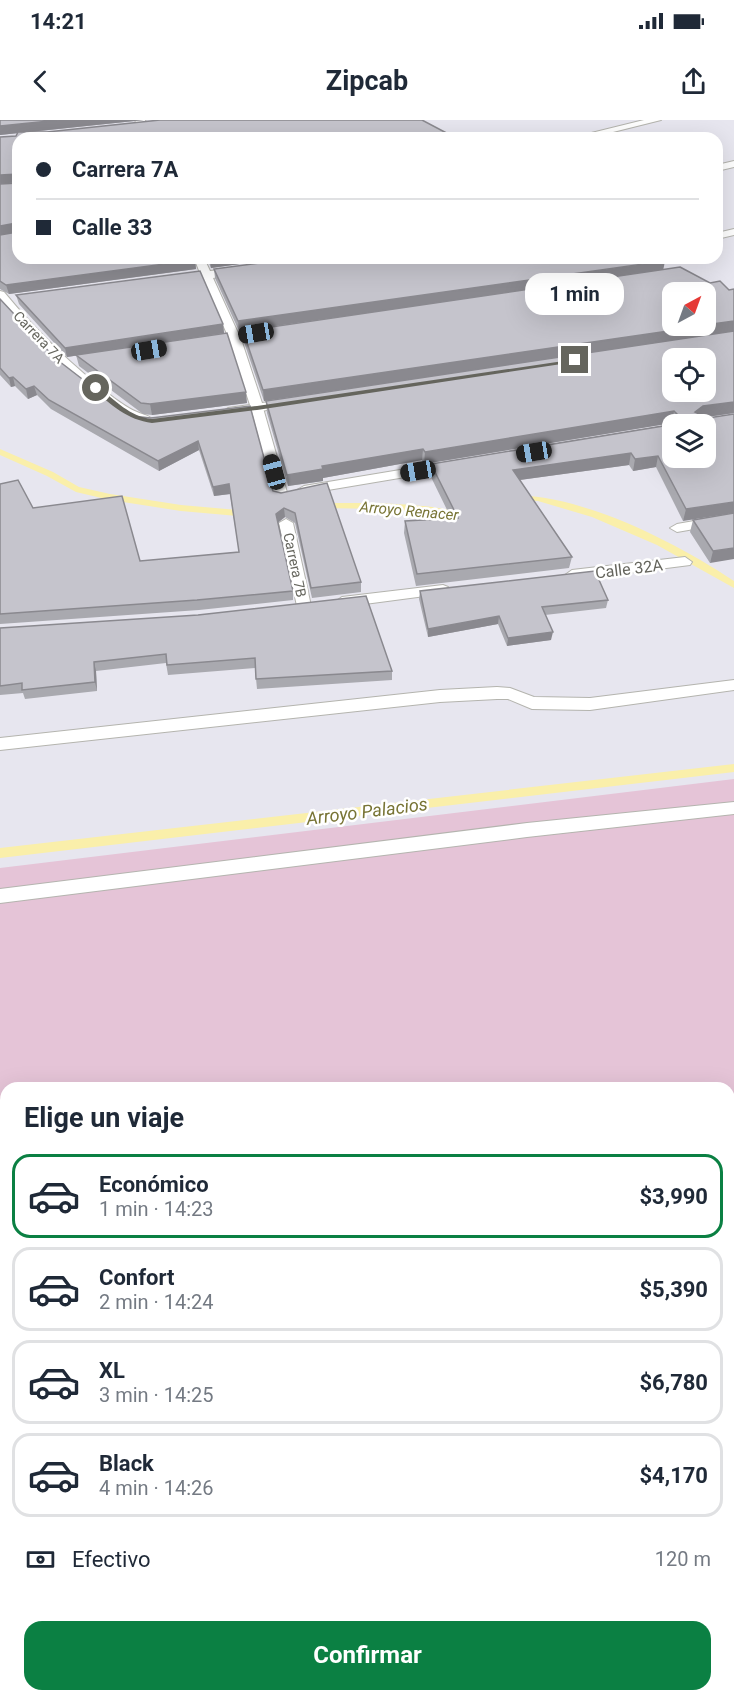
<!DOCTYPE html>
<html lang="es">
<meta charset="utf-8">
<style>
:root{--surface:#fff;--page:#f6f6f7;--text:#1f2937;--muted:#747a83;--line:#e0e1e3;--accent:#0b8043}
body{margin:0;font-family:Roboto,sans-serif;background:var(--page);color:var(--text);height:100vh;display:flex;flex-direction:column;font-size:22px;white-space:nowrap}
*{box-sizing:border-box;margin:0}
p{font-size:20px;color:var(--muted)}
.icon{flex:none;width:33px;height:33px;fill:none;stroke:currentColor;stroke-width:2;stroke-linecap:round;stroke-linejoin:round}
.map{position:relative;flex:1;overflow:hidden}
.sheet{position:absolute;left:0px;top:962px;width:735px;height:620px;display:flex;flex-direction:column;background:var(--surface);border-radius:18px 18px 0 0;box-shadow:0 6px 24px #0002}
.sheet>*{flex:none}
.hud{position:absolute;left:12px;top:12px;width:711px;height:132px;border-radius:18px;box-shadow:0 6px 24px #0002;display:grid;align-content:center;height:132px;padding:0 24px;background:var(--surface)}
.needle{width:39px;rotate:41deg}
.buttons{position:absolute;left:662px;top:162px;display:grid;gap:12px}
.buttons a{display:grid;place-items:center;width:54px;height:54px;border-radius:12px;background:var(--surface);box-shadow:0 6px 24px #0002;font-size:30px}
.end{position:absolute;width:27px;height:27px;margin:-14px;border:8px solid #65655d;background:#fff;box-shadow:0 0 0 3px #fff}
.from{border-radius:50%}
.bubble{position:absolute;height:42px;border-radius:18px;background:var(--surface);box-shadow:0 6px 24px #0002;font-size:20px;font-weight:700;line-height:42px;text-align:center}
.car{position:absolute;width:18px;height:36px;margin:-18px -9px;border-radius:8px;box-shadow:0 0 4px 2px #0007;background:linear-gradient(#222 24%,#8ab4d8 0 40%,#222 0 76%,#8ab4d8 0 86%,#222 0)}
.hud b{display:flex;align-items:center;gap:21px;height:57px;font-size:22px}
.hud b+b{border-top:2px solid var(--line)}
.hud i{width:15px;height:15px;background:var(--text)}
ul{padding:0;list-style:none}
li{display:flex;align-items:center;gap:18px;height:84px;margin:0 12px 9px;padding:0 12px;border:3px solid var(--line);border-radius:18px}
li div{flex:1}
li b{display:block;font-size:22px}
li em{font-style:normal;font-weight:700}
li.on{border-color:var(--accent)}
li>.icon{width:54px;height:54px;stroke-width:1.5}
h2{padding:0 24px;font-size:27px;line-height:72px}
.pay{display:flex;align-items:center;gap:15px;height:66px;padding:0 24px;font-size:22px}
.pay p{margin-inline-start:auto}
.action{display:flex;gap:12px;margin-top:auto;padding:12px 24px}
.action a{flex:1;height:69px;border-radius:18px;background:var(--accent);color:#fff;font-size:24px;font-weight:700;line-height:69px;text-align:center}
.status{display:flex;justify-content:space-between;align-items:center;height:42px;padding:0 30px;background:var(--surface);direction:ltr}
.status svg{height:16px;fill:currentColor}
header{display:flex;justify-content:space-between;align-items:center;height:78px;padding:0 24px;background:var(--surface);font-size:27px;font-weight:700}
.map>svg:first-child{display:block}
.green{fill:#e5c4d7;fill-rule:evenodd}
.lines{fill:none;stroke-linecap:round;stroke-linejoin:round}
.stream{fill:#faefaa;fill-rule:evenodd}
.service-casing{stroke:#b4b4ae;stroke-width:2}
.minor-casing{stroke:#b4b4ae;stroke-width:2}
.service{fill:#fff;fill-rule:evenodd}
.minor{fill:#fff;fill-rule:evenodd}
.wall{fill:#a9a9af}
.shaded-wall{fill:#8a898f}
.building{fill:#c5c4cc;stroke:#8a898f;stroke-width:1.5;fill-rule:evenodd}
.route{fill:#65655d}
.labels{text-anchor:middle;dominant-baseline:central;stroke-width:5;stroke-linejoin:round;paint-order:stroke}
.far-street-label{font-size:14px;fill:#65655d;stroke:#fff}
.far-water-label{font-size:15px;font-style:italic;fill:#787435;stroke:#fff}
.street-label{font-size:16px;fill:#65655d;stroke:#fff}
.water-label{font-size:18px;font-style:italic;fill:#787435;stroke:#fff}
</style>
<div class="status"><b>14:21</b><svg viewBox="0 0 49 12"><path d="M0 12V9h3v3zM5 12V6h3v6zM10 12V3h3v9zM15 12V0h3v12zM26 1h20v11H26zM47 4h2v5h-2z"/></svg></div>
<header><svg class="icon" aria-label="back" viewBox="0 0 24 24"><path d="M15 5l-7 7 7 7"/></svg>Zipcab<svg class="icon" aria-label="share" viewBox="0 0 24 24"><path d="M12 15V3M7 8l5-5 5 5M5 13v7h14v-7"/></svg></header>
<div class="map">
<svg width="734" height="1580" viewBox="0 0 734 1580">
<rect width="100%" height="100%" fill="#e7e6ef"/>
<path class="green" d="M734,659V1580H0V748ZM6,968H729V1575H6Z"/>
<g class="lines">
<path class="stream" d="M0,329L53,352L79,367L110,374L181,385L249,391L254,394L249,397L181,391L110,380L76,372L47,356L0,335Z
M516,375C587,377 675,422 734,461V468L657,425L592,397L538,381L513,380V376Z
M320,383C351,383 445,381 468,397L463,400L443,395L389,389L317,388V384Z
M734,644V652L0,738V728Z"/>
<g class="service-casing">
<path id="service" d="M257,284L263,288L288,376L286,379H276L274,376L251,288Z
M454,341L461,345L459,348L304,374L297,370L304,366Z
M734,394V402L677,412L670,408L677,404Z
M286,399L293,403L311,486L304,491L297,486L279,403Z
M685,437L692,442L690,445L572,460L565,455L572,450Z
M443,465L448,467L450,470L448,473L342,487L335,482L342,477Z
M734,560V570L590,590L532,589L508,579H497L440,582L0,630V618L440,570L497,567L510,568L534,577L590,578Z
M734,682V694L527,717L0,783V769L527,703Z"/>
</g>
<g class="minor-casing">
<path id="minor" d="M135,0H145L152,18H142Z
M644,0H661L589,18H571Z
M734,41V47L717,51V45Z
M734,109V115L717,119V113Z
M194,138H204L210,151L238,148L243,151L238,154L213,158L238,213L268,209L274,212L268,215L241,219L262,283L290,279L296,283L294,286L228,296L222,292L228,288L250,285L229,221L206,225L200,221L206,217L227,214L203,159L179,162L174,159L179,156L200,153Z
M0,171L4,172C36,211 73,247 114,278C121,283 129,289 137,292C143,295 149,295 153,300L151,303C120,310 38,225 17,201C12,196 2,187 0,180C0,177 0,174 0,171Z"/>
</g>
<use href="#service" class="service"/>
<use href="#minor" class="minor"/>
</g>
<path class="wall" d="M0,0H144L30,12L18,18L195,140L196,149L9,174L0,169V65L18,13L0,15Z
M207,138H284L211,148Z
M214,149L663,150L710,163L729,170L734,169V293L706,297L708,298L734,294L683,401L656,347L633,351L629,345L520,360L572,437L569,448L416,466L404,413L405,401L451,398L430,355L431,344L673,304L672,303L424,344L422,340L323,358V361L288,366L267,293L266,281L482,249L264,281L244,222L243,211L421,185L239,211L215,158Z
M16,175L223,204L224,213L247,283L152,295L143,294L79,246L76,235L207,216L67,237L19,184Z
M0,179L55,238L121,289L132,296L151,298L250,286L273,371L361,462V472L312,478L295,403L285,397L278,403L293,471V480L199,490L0,504V364L33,388L140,441L239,432L230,374L214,376L199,330L159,351L51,289L37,275L28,279L15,266L11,267L0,255Z
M734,393L710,443L690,412L693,400Z
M420,471L608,480L606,488L545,495L551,520L507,526L498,504L428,517L419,479Z
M0,508L392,551V560L257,569L255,548L168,555L166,543L96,551L97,571L25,579L23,573L0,575Z"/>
<path class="shaded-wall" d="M59,0H144L0,15V6Z
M18,54V62L0,64V55Z
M17,103L18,113L0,115V106Z
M210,138H284L211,148Z
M195,140L196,149L9,174L6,165Z
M665,141L663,151L239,211L238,201Z
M734,201V212L264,281L263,270Z
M223,204L224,213L67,237L65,228Z
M13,257L15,266L11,267L9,258Z
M34,266L37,275L28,279L26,269Z
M246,272L247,283L152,295L150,284Z
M734,282V293L700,298L695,292L703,286Z
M674,291L672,303L424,344L425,332Z
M198,321L199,330L159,351L158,341Z
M423,329L422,340L323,358V361L288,366L287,355L322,346Z
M631,333L629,345L512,361L513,350Z
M658,336L656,347L633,351L635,339Z
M229,364L230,374L214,376L213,367Z
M734,382V393L683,401L686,389Z
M284,388L285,397L277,403L276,394Z
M734,428V439L710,443L713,431Z
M499,496L498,504L428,517V509Z
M553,512L551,520L507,526L508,518Z
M94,542L96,551L97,571L95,562Z"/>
<path class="building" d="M0,0H59L0,6Z
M160,0H422L456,18H18V138H194L195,140L6,165L0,161V115L18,112L17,103L0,106V64L18,63V54L0,55V17L16,16L18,12H47Z
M297,138H658L665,141L238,201L214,149Z
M680,147L710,163L720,161L729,170L734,169V201L705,205V172H672V206H703L263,270L243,211Z
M200,151L223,204L65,228L16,175Z
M0,179L55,238L121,289L132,296L151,298L250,286L273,371L281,373L327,363L361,462L311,468L295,393L284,388L276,394L293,471L197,480L0,494V364L18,360L33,388L122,376L140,441L239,432L229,364L213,367L198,321L158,341L49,280L34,266L26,269L13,257L9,258L0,248Z
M734,211V282L703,286L695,292L708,298L734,294V382L686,389L658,336L635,339L631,333L513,350L572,437L417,454L405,401L458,398L431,344L675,304L677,294L674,291L425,332L423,329L322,346L323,349L287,355L266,281ZM672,238H705V272H672ZM672,304H705V338H672Z
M227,213L246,272L150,284L141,283L76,235Z
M734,393V428L713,431L693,400Z
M595,451L608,480L542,487L553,512L508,518L499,496L428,509L420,471Z
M366,476L392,551L256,559L255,538L167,545L166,534L94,542L95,562L22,570V563L0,566V508L198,495Z"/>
<path class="route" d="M577,239L575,242L257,290L152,303C128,300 110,285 93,268L98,267C115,280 130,297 152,299L257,286Z"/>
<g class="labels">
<g class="far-street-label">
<text transform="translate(39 217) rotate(46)">Carrera 7A</text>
<text transform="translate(295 445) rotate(78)">Carrera 7B</text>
</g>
<g class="far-water-label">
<text transform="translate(409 391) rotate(5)">Arroyo Renacer</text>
</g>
<g class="street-label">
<text transform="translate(629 449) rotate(-7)">Calle 32A</text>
</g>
<g class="water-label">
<text transform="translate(367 691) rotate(-7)">Arroyo Palacios</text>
</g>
</g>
</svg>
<div class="buttons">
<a><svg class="needle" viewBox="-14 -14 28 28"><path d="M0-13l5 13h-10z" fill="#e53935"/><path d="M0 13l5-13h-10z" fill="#747a83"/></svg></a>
<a><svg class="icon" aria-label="locate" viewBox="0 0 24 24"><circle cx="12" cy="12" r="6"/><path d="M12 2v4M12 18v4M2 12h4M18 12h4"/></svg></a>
<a><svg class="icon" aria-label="layers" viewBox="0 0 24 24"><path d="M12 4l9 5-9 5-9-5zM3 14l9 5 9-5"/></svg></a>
</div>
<i class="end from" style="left:96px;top:268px"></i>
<i class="end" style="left:575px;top:240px"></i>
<div class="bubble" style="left:525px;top:153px;width:99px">1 min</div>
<i class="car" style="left:256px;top:213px;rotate:261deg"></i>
<i class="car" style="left:149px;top:230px;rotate:81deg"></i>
<i class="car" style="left:534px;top:332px;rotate:261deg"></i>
<i class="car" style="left:418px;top:351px;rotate:260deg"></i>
<i class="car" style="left:274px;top:352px;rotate:345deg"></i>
<div class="hud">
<b><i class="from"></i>Carrera 7A</b>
<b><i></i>Calle 33</b>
</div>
<section class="sheet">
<h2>Elige un viaje</h2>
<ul>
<li class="on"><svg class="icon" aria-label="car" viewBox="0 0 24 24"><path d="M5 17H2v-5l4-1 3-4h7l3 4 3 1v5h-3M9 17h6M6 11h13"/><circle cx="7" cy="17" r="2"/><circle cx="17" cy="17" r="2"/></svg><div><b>Económico</b><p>1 min · 14:23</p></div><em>$3,990</em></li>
<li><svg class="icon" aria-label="car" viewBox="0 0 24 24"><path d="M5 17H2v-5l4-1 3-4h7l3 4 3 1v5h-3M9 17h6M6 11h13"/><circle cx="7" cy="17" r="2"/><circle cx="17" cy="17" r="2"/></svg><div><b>Confort</b><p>2 min · 14:24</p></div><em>$5,390</em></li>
<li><svg class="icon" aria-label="car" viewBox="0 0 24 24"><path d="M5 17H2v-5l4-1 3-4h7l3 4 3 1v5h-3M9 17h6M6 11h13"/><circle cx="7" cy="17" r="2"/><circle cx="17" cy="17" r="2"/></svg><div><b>XL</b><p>3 min · 14:25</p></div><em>$6,780</em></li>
<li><svg class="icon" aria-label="car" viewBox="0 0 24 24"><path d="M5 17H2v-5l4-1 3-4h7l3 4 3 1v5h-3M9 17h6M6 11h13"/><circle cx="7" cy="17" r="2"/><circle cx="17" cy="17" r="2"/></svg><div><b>Black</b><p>4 min · 14:26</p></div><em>$4,170</em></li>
</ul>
<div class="pay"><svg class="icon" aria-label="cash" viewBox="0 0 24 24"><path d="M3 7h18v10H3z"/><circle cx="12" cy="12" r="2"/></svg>Efectivo<p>120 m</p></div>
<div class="action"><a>Confirmar</a></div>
</section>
</div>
